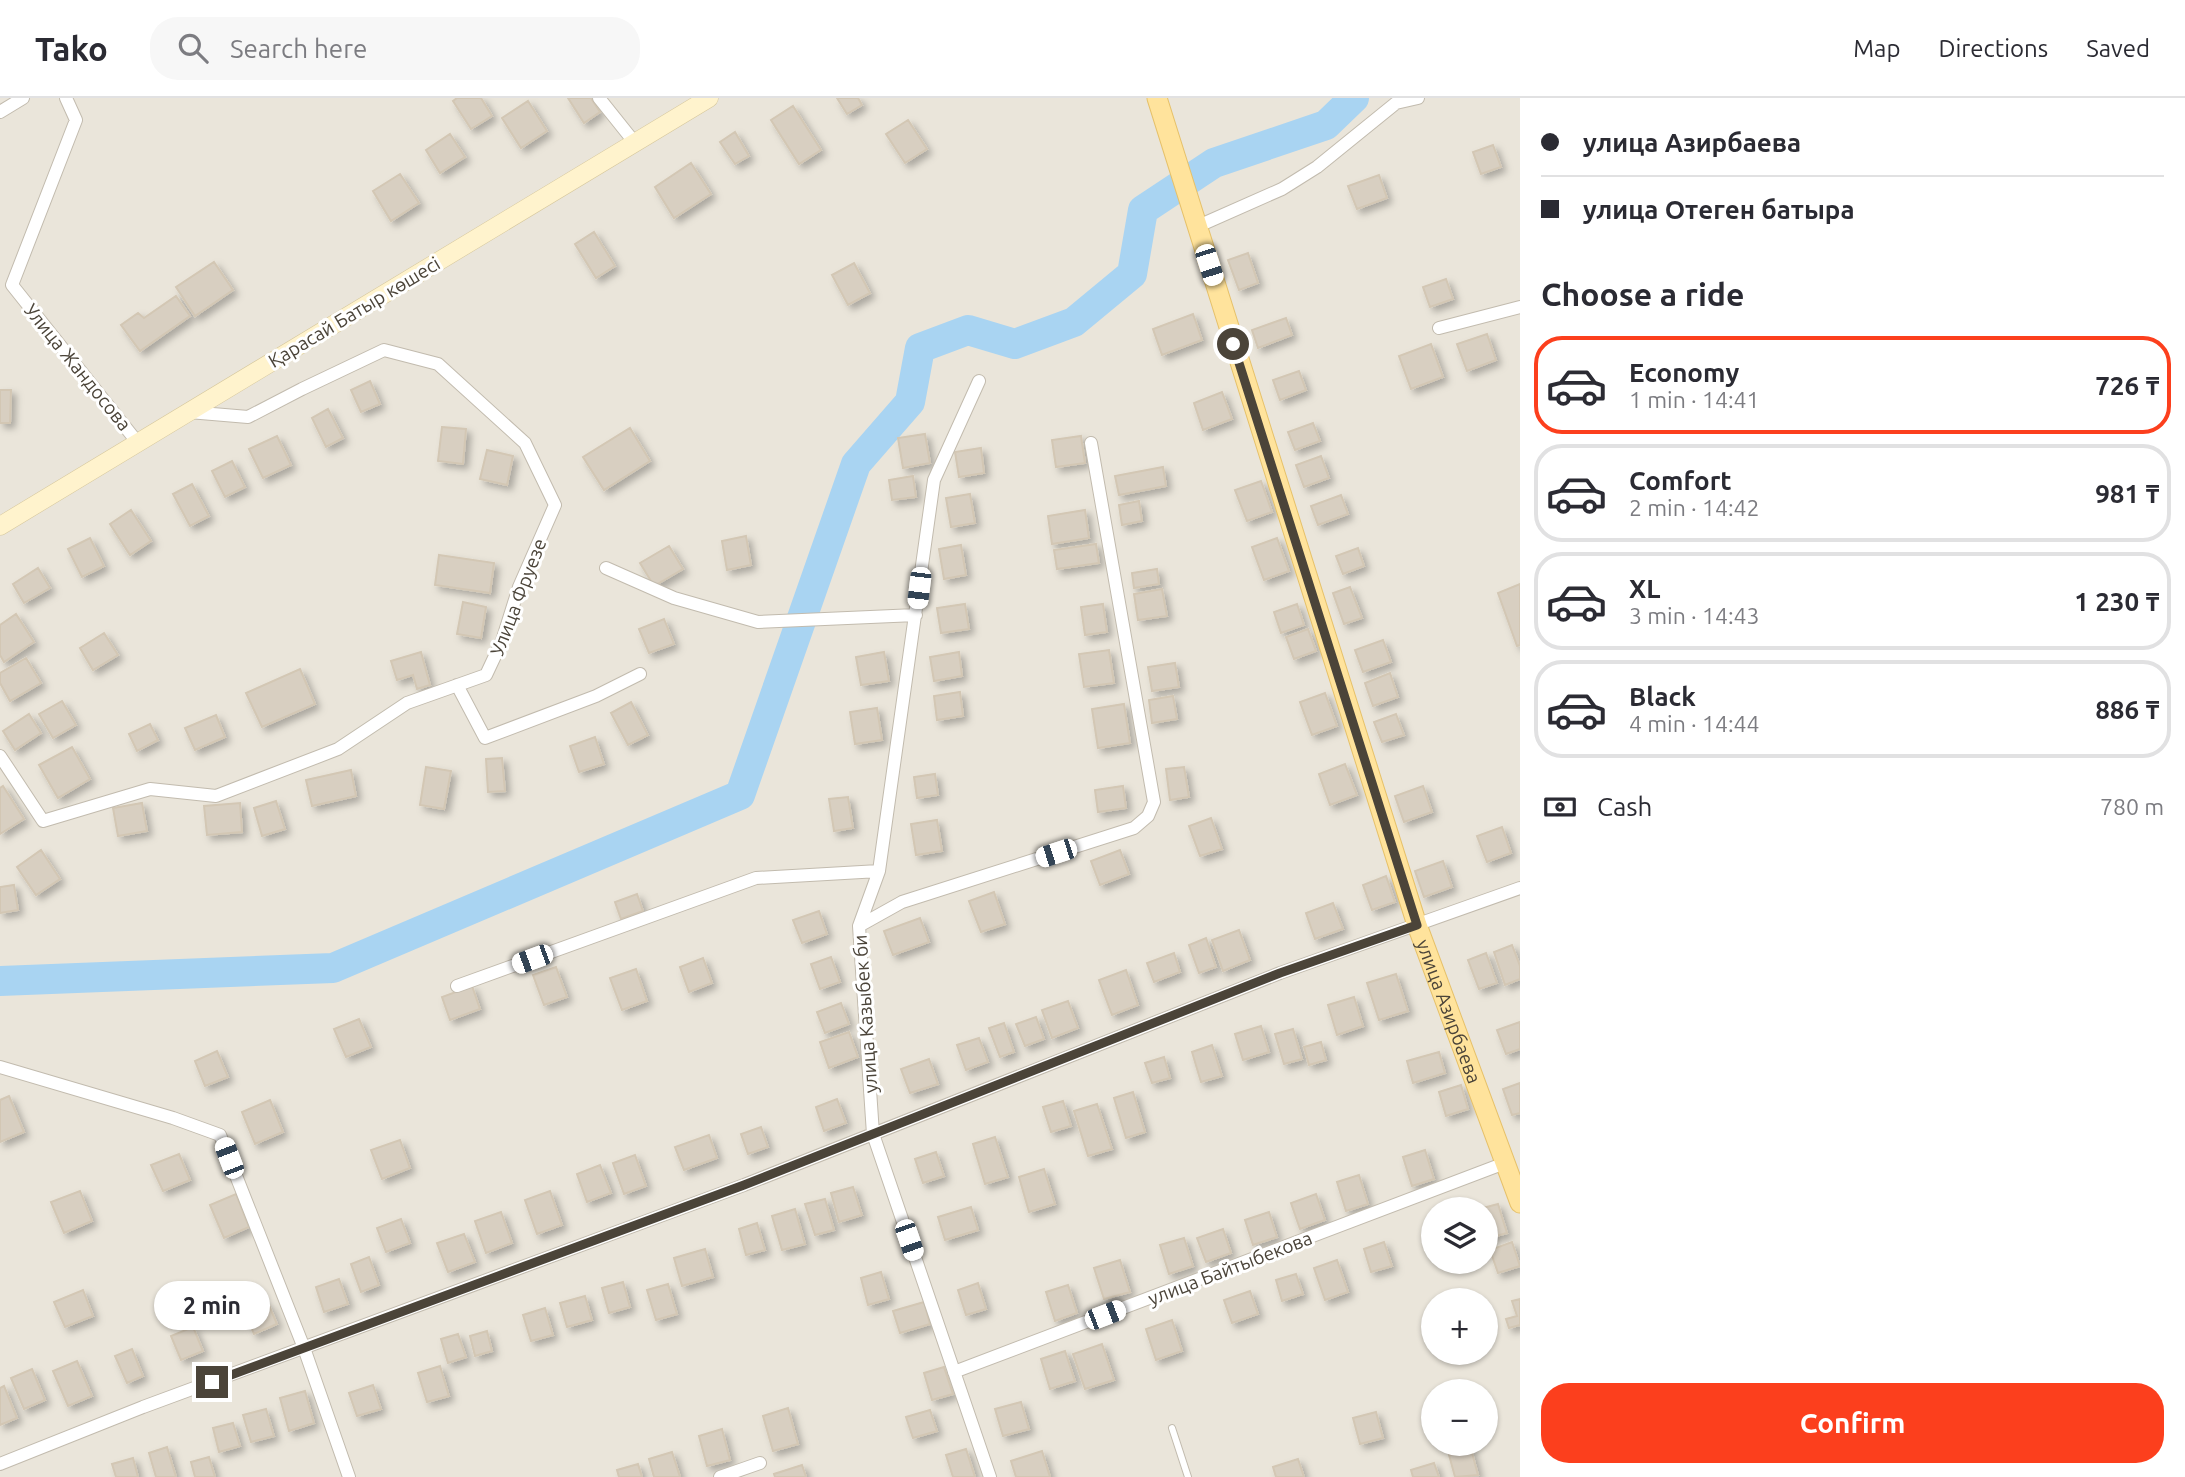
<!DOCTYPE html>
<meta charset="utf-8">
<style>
:root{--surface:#fff;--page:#f7f7f7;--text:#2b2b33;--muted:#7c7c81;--line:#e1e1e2;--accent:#fc3f1d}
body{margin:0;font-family:Ubuntu,sans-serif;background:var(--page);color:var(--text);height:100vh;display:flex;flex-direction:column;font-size:26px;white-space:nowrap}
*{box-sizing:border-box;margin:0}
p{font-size:23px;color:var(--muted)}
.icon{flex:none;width:38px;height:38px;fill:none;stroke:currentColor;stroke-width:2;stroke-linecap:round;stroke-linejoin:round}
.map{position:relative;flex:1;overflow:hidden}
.side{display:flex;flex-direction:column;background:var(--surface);width:665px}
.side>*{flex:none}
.top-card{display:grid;align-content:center;height:154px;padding:0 21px;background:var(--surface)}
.fabs{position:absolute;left:1421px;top:1099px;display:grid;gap:14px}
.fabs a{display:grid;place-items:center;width:77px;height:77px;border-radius:50%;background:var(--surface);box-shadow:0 2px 5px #0004;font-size:35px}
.end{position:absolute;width:32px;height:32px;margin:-16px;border:9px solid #4b4439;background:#fff;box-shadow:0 0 0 4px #fff}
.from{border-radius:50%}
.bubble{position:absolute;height:49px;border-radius:24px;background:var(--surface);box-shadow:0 2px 5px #0004;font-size:23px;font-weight:700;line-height:49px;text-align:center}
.car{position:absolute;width:21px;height:42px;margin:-21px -10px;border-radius:9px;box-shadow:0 0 5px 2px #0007;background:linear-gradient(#fff 24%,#345 0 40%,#fff 0 76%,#345 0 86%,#fff 0)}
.top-card b{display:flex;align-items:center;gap:24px;height:66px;font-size:26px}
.top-card b+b{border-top:2px solid var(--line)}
.top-card i{width:18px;height:18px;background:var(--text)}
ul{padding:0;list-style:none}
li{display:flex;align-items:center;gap:21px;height:98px;margin:0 14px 10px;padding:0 7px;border:4px solid var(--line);border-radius:28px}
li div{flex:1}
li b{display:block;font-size:26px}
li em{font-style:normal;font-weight:700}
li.active{border-color:var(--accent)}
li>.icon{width:63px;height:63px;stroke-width:1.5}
h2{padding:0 21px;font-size:32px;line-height:84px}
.pay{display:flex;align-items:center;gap:18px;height:77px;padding:0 21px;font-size:26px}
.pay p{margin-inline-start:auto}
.action{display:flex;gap:14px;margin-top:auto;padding:14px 21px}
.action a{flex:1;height:80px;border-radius:28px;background:var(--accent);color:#fff;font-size:28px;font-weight:700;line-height:80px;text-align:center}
header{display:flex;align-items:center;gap:42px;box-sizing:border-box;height:98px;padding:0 35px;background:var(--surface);border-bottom:2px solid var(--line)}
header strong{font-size:33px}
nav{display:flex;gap:38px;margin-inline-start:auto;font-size:24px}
.search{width:490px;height:63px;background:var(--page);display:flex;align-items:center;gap:18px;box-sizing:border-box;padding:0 24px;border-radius:28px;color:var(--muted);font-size:26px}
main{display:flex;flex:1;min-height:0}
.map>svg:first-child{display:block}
.residential{fill:#eae5da;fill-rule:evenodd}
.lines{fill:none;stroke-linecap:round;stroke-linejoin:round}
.river{stroke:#a9d4f2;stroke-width:30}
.building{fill:#d8cfc1;stroke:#d3c7b4;stroke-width:2;filter:url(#shadow)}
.service-casing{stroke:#c2bbae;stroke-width:8}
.minor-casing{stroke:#c2bbae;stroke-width:14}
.secondary-casing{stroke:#d6c79b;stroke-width:19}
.primary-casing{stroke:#e6c16a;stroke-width:21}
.service{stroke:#fff;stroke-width:6}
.minor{stroke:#fff;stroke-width:12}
.secondary{stroke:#fff3cd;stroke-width:18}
.primary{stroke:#ffe39c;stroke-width:19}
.route{stroke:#4b4439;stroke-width:9}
.labels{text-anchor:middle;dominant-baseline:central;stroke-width:6;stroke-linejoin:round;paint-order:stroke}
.street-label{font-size:19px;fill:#4b4439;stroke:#fff}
</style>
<header>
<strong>Tako</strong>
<div class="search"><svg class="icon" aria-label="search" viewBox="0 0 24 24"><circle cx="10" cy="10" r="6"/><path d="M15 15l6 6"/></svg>Search here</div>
<nav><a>Map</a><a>Directions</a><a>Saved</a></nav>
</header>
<main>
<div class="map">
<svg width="1520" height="1379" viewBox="0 0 1520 1379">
<defs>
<filter id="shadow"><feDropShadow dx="4.5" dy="4.5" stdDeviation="3.5" flood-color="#0004"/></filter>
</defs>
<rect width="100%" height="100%" fill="#f6f3ec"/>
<path class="residential" d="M0,0H1520V1379H0ZM1433,1111H1486V1164H1433ZM1433,1202H1486V1255H1433ZM1433,1293H1486V1346H1433Z"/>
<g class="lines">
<path class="river" d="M0,883L333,870L740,697L856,366L910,304L920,250L968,232L1015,246L1074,224L1132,176L1143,112L1214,65L1326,27L1354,0"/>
</g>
<path class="building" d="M457,0H481L492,18L471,31L453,3Z
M568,0H591L600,14L584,25Z
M837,0H858L862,7L847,16Z
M528,3L547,33L521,50L502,20Z
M793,8L821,52L799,66L771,22Z
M908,22L927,51L905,65L886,36Z
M735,34L749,58L735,66L720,44Z
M450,36L465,59L440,75L426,52Z
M1493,47L1501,69L1481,76L1473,54Z
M691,65L711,96L674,120L655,89Z
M400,76L419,105L391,123L373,93Z
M1379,77L1387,100L1357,111L1348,88Z
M594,134L615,168L596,180L575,146Z
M1248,155L1258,185L1239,192L1228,162Z
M214,164L233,192L195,218L176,189Z
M854,165L870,195L848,207L832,177Z
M1446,181L1453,201L1430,209L1423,189Z
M176,198L190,218L140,253L121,227L138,215L144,220Z
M1193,216L1202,242L1162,257L1153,231Z
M1286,220L1292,237L1258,250L1252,232Z
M1487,236L1496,262L1467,273L1457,246Z
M1431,246L1443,279L1411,291L1399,258Z
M1299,273L1306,292L1280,302L1273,282Z
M370,283L380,306L361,314L351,292Z
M0,292H11L10,325H0Z
M1222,294L1232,321L1203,332L1194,305Z
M328,311L343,340L326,349L312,320Z
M1313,325L1320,343L1295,352L1288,334Z
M442,329L466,331L463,366L438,363Z
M630,330L650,363L604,392L583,359Z
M925,336L930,365L903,370L898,340Z
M277,338L291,367L263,380L249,351Z
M1081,338L1085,365L1056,369L1052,342Z
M981,350L984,375L959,379L955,354Z
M487,352L513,358L507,387L480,381Z
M1321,358L1329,380L1304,389L1296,367Z
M232,363L245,389L225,399L212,373Z
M1163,369L1166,388L1119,397L1115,378Z
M913,378L916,399L892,402L889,382Z
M1261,383L1272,414L1247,423L1235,392Z
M192,386L209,418L190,428L173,396Z
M970,396L975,425L951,429L946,400Z
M1341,397L1348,416L1318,427L1311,408Z
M1139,403L1142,423L1122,427L1119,407Z
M131,412L151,443L130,457L110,426Z
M1085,412L1089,440L1052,446L1048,418Z
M746,438L751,467L727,472L722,443Z
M90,440L104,468L82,479L68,451Z
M1277,440L1289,473L1264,482L1252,449Z
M1096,446L1099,465L1057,471L1054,452Z
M961,447L966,477L944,481L939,451Z
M669,448L683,471L654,488L640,465Z
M1358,450L1364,468L1343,476L1336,458Z
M439,457L494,465L490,495L435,487Z
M38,470L50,490L24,505L13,486Z
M1157,471L1159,486L1134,490L1132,475Z
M1520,486V547L1517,548L1498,495Z
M1350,489L1362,520L1344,526L1333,495Z
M1162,491L1167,518L1138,522L1134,496Z
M463,504L486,509L481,540L457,536Z
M965,506L969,531L941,535L937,510Z
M1103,506L1107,534L1085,537L1081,509Z
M1297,506L1304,527L1281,535L1274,514Z
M16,516L34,544L4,564L0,557V527Z
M664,521L674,546L649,555L639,531Z
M1308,531L1316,553L1294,561L1286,539Z
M104,535L118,557L93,572L80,550Z
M1383,542L1391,564L1363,574L1355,552Z
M1109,552L1114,585L1084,589L1079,556Z
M421,554L430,587L417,591L413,577L397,582L391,563Z
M884,554L889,583L861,587L856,559Z
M959,554L962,578L934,583L930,559Z
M26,560L41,585L10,603L0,585V575Z
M1175,565L1179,589L1152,593L1148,569Z
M300,571L315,606L262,629L246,595Z
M1390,575L1398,599L1373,608L1365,585Z
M960,594L963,618L937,622L934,598Z
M1325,595L1337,628L1312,637L1300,604Z
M1173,598L1177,621L1152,625L1149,602Z
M62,603L76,627L53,640L39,616Z
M631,604L648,637L628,647L611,615Z
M1124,606L1130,645L1098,650L1092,611Z
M877,610L882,642L855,646L850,614Z
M29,616L41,635L15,652L3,633Z
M1396,616L1404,637L1382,644L1374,624Z
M216,617L225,639L195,652L185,630Z
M150,626L158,642L137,653L129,636Z
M595,639L604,666L579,674L570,648Z
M72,649L90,681L58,700L39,667Z
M502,660L505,693L488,694L486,661Z
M1345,666L1357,697L1330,707L1319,676Z
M426,669L451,673L444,711L420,707Z
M1184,669L1189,699L1170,702L1166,671Z
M351,672L356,698L312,708L306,682Z
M935,676L938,697L917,700L914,679Z
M3,688L24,721L0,736V690Z
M1123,688L1126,710L1098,714L1095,692Z
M1423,688L1432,714L1404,724L1395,698Z
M848,699L853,730L834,733L829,701Z
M276,703L285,731L262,738L254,710Z
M142,705L147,733L118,738L113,710Z
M240,705L242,734L207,737L204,708Z
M1211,720L1222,751L1200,758L1189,728Z
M937,722L942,753L916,757L911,726Z
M1502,729L1511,755L1487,764L1477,738Z
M41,752L60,781L36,797L17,769Z
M1120,752L1129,776L1100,787L1091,763Z
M1443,763L1452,789L1424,799L1415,773Z
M1386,778L1395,804L1372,812L1363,787Z
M14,787L18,812L0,815V789Z
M994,794L1005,826L981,834L969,803Z
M637,796L643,813L621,821L615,804Z
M1333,805L1343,831L1315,841L1306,815Z
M819,813L827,836L802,845L793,822Z
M920,820L929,844L893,857L884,833Z
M1239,832L1250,862L1223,873L1212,842Z
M1206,840L1216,869L1199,875L1189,847Z
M1512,847L1520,868V881L1505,887L1494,854Z
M1174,855L1180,874L1154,884L1147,865Z
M1486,855L1497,885L1479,891L1468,862Z
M831,859L840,884L820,891L811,866Z
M703,860L712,885L689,894L680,869Z
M556,869L567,899L544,907L533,877Z
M636,871L647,903L622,912L610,880Z
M1126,872L1138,907L1112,917L1099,882Z
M1396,876L1408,913L1379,922L1367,885Z
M472,888L480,911L450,922L442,899Z
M1354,899L1363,928L1337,937L1328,907Z
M1068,903L1078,930L1052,940L1042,912Z
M841,905L849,926L825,935L817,914Z
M1036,919L1044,941L1025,948L1016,926Z
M359,921L371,949L346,959L334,931Z
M1520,924V951L1506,956L1497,932Z
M1004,925L1014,954L1000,959L989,930Z
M1261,928L1269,954L1243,962L1235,936Z
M1293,931L1302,961L1284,966L1275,936Z
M849,934L858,959L829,970L820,944Z
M979,940L988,964L966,972L957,947Z
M1321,944L1326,962L1309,967L1304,949Z
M1212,947L1222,978L1201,984L1192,954Z
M217,953L228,979L205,988L195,963Z
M1439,954L1445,975L1413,985L1407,963Z
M1164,959L1170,980L1152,985L1145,965Z
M929,961L938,986L910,995L901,971Z
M1520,985V1015L1512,1017L1503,991Z
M1461,987L1468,1011L1446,1018L1439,994Z
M1133,994L1145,1034L1126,1040L1114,1000Z
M9,998L24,1034L0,1044V1002Z
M837,1001L846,1025L824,1033L816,1009Z
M270,1002L283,1034L255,1046L242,1014Z
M1063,1003L1071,1028L1051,1034L1043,1009Z
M1097,1006L1112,1051L1088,1058L1074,1013Z
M761,1029L768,1049L748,1056L741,1036Z
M709,1037L717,1060L684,1072L675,1049Z
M995,1039L1008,1079L985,1086L973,1046Z
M400,1042L410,1070L382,1081L371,1052Z
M1425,1052L1434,1081L1412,1088L1403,1059Z
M936,1054L944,1078L923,1085L915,1061Z
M179,1056L190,1082L163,1093L151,1067Z
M635,1057L646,1088L624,1096L613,1065Z
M600,1067L611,1095L587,1104L577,1076Z
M1044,1071L1055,1106L1029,1114L1019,1079Z
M1359,1077L1368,1106L1346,1113L1337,1084Z
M853,1089L862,1117L839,1124L831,1095Z
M80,1093L92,1123L64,1135L51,1104Z
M550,1093L562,1127L537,1136L525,1102Z
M236,1096L249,1129L224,1140L210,1107Z
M1316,1096L1325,1122L1300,1131L1291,1105Z
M825,1101L834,1132L815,1137L805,1106Z
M1498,1106L1507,1135L1486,1141V1111H1479Z
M971,1109L978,1132L945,1142L938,1119Z
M795,1111L805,1146L782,1152L772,1118Z
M501,1114L512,1145L486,1155L475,1123Z
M1269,1114L1277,1139L1253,1147L1245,1122Z
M401,1121L410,1145L386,1154L377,1130Z
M757,1125L765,1152L746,1157L739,1131Z
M1223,1131L1231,1155L1206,1164L1197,1140Z
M464,1136L475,1164L448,1174L437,1145Z
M1184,1140L1193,1168L1169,1176L1160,1147Z
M1384,1144L1392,1168L1371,1174L1364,1151Z
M1512,1144L1520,1168L1498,1175L1490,1152Z
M705,1151L713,1179L682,1188L674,1160Z
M369,1159L379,1187L361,1194L351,1166Z
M1120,1162L1130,1194L1104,1201L1094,1170Z
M1337,1162L1348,1194L1325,1202L1314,1170Z
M881,1174L889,1201L868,1207L861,1180Z
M1296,1176L1303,1196L1282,1203L1276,1182Z
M339,1181L348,1206L324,1214L316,1189Z
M623,1184L630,1209L609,1215L602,1190Z
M978,1185L986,1211L966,1217L958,1192Z
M668,1186L677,1216L656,1222L647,1192Z
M1068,1187L1077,1215L1055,1223L1046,1194Z
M83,1192L93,1218L65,1229L54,1204Z
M1250,1193L1258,1216L1232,1225L1224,1202Z
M585,1198L592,1222L567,1229L560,1205Z
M1520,1201V1227L1509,1230L1506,1221L1517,1218L1512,1203Z
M924,1204L930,1226L900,1235L893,1213Z
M268,1205L277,1226L254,1236L245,1215Z
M545,1210L553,1237L531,1243L523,1217Z
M1172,1222L1182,1253L1156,1262L1146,1231Z
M193,1229L203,1253L181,1262L171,1238Z
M487,1233L492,1253L475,1258L470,1238Z
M458,1236L466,1259L448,1265L441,1241Z
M1102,1246L1114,1282L1085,1291L1073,1256Z
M132,1251L143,1278L127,1285L115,1258Z
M1065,1253L1075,1283L1050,1291L1041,1261Z
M77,1263L92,1298L68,1308L53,1273Z
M440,1268L449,1298L427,1304L418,1275Z
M944,1269L953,1296L932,1302L924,1275Z
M32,1271L45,1302L24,1311L11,1280Z
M373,1287L381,1311L357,1318L349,1295Z
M4,1288L17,1320L0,1327V1290Z
M305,1293L314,1325L289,1333L280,1300Z
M1021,1304L1029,1331L1003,1338L995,1311Z
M788,1310L798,1346L773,1353L763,1318Z
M266,1311L274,1338L251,1344L243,1317Z
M930,1312L937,1333L913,1340L906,1319Z
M1376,1314L1383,1340L1360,1346L1353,1320Z
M233,1325L240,1348L219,1354L213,1330Z
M722,1331L730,1362L707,1368L699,1338Z
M167,1349L176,1379H156L149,1355Z
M966,1351L975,1379H953L946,1357Z
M1471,1351L1478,1377L1455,1379L1449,1357Z
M1042,1353L1050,1379H1016L1011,1363Z
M672,1354L680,1379H654L649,1361Z
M209,1359L215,1379H195L191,1364Z
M133,1360L138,1379H116L112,1366Z
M1298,1361L1304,1379H1276L1273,1369Z
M1434,1365L1439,1379H1413L1411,1372Z
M638,1366L642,1379H619L617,1372Z
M802,1367L806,1379H775L774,1376Z"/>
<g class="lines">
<g class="service-casing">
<path id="service" d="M1172,1330L1188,1379"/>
</g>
<g class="minor-casing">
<path id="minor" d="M66,0L76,22L12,187L138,345
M599,0L635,45
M0,14L23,0
M1196,129L1282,91L1317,69L1396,5L1418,0
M1439,230L1520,209
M979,283L934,382L879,773L859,828L873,1036L990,1379
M606,470L674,500L758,524L916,517
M457,587L485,640L596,598L640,576
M0,658L43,723L150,691L216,698L338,651L407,605L486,577L502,543L519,489L555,407L525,345L438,266L384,252L302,291L248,319L189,314
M859,828L902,804L1134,730L1148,718L1154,704L1091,345
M457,888L756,780L879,773
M0,969L173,1020L220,1037L304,1250L349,1379
M954,1274L1505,1065
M0,1366L143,1309L744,1087L1280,875L1520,790
M720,1379L760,1365"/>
</g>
<g class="secondary-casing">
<path id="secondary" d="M0,428L709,0"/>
</g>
<g class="primary-casing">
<g id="primary">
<path id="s1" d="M1157,0L1417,827L1520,1105"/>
</g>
</g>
<use href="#service" class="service"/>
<use href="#minor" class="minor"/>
<use href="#secondary" class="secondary"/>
<use href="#primary" class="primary"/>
</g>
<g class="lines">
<path class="route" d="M212,1284L744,1087L1280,875L1417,827L1233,246"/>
</g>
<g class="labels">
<g class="street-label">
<text transform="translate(354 214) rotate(-31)">Қарасай Батыр көшесі</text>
<text transform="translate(78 269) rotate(51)">Улица Жандосова</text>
<text transform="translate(518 499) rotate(-69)">Улица Фруезе</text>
<text stroke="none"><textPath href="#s1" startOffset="959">улица Азирбаева</textPath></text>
<text transform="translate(865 916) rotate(-94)">улица Казыбек би</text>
<text transform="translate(1230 1170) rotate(-21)">улица Байтыбекова</text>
</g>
</g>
</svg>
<div class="fabs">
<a><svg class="icon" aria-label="layers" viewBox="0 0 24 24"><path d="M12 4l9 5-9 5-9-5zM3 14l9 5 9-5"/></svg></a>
<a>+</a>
<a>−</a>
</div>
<i class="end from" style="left:1233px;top:246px"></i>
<i class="end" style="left:212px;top:1284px"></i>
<div class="bubble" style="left:154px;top:1183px;width:116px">2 min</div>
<i class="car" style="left:1209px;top:167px;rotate:162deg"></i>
<i class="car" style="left:919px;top:490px;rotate:187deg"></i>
<i class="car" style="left:1056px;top:755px;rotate:252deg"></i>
<i class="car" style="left:532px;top:861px;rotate:250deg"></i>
<i class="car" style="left:229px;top:1060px;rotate:339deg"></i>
<i class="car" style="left:909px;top:1142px;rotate:161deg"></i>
<i class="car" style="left:1105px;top:1217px;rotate:69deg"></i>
</div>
<section class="side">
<div class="top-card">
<b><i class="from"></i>улица Азирбаева</b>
<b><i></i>улица Отеген батыра</b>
</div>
<h2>Choose a ride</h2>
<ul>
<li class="active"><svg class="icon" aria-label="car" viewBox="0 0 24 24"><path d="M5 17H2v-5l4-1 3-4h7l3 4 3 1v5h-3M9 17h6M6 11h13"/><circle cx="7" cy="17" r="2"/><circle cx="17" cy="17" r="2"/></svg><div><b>Economy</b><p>1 min · 14:41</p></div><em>726 ₸</em></li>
<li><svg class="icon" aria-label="car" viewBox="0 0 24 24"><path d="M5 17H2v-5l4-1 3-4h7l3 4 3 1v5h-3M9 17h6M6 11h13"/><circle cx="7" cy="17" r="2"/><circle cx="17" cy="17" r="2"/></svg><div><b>Comfort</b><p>2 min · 14:42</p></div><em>981 ₸</em></li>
<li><svg class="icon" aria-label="car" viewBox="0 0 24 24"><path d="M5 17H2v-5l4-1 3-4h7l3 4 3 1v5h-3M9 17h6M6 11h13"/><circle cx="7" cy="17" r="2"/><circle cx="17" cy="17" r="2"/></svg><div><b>XL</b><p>3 min · 14:43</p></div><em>1 230 ₸</em></li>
<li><svg class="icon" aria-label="car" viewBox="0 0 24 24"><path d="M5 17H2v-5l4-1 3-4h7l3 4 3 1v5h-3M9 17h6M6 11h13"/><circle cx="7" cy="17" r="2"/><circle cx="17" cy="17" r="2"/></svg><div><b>Black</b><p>4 min · 14:44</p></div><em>886 ₸</em></li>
</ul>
<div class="pay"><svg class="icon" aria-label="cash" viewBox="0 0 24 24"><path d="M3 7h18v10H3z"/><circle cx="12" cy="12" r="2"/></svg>Cash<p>780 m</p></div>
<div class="action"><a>Confirm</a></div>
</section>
</main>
